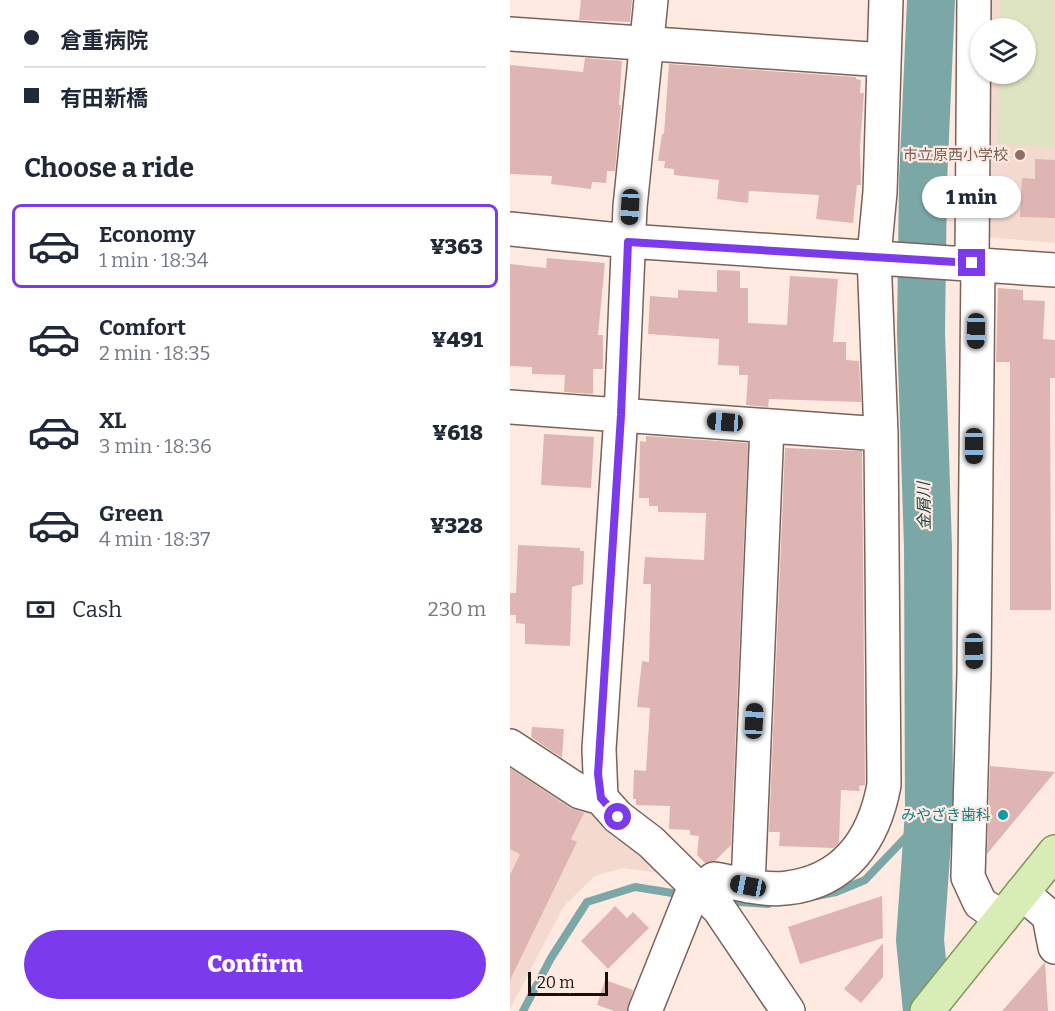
<!DOCTYPE html>
<meta charset="utf-8">
<style>
:root{--surface:#fff;--page:#f2f2f3;--text:#1f2937;--muted:#747a83;--line:#e0e1e3;--accent:#7c3aed}
body{margin:0;font-family:Bitter,"Noto Sans JP",serif;background:var(--page);color:var(--text);height:100vh;display:flex;flex-direction:column;font-size:22px;white-space:nowrap}
*{box-sizing:border-box;margin:0}
p{font-size:20px;color:var(--muted)}
.icon{flex:none;width:33px;height:33px;fill:none;stroke:currentColor;stroke-width:2;stroke-linecap:round;stroke-linejoin:round}
.map{position:relative;flex:1;overflow:hidden}
.sheet{display:flex;flex-direction:column;background:var(--surface);width:510px}
.sheet>*{flex:none}
.top-card{display:grid;align-content:center;height:132px;padding:0 24px;background:var(--surface)}
.fabs{position:absolute;left:460px;top:18px;display:grid;gap:12px}
.fabs a{display:grid;place-items:center;width:66px;height:66px;border-radius:50%;background:var(--surface);box-shadow:0 2px 4px #0004;font-size:30px}
.scale{position:absolute;left:18px;bottom:15px;width:80px;box-sizing:border-box;padding-left:6px;border:3px solid #19100d;border-top:0;font-size:16px;line-height:21px;white-space:nowrap;color:#19100d;-webkit-text-stroke:4px #ffeae1;paint-order:stroke}
.end{position:absolute;width:27px;height:27px;margin:-14px;border:8px solid #7c3aed;background:#fff;box-shadow:0 0 0 3px #fff}
.from{border-radius:50%}
.bubble{position:absolute;height:42px;border-radius:21px;background:var(--surface);box-shadow:0 2px 4px #0004;font-size:20px;font-weight:800;line-height:42px;text-align:center}
.car{position:absolute;width:18px;height:36px;margin:-18px -9px;border-radius:8px;box-shadow:0 0 4px 2px #0007;background:linear-gradient(#222 24%,#8ab4d8 0 40%,#222 0 76%,#8ab4d8 0 86%,#222 0)}
.top-card b{display:flex;align-items:center;gap:21px;height:57px;font-size:22px}
.top-card b+b{border-top:2px solid var(--line)}
.top-card i{width:15px;height:15px;background:var(--text)}
ul{padding:0;list-style:none}
li{display:flex;align-items:center;gap:18px;height:84px;margin:0 12px 9px;padding:0 12px;border:3px solid transparent;border-radius:9px}
li div{flex:1}
li b{display:block;font-size:22px}
li em{font-style:normal;font-weight:800}
li.active{border-color:var(--accent)}
li>.icon{width:54px;height:54px;stroke-width:1.5}
h2{padding:0 24px;font-size:27px;line-height:72px}
.pay{display:flex;align-items:center;gap:15px;height:66px;padding:0 24px;font-size:22px}
.pay p{margin-inline-start:auto}
.button{display:flex;gap:12px;margin-top:auto;padding:12px 24px}
.button a{flex:1;height:69px;border-radius:36px;background:var(--accent);color:#fff;font-size:24px;font-weight:800;line-height:69px;text-align:center}
main{display:flex;flex:1;min-height:0}
.map>svg:first-child{display:block}
.built{fill:#f4dace}
.green{fill:#dee4c1}
.lines{fill:none;stroke-linecap:round;stroke-linejoin:round}
.stream{stroke:#7ba8a7;stroke-width:8}
.river{stroke:#7ba8a7;stroke-width:48}
.building{fill:#deb5b2}
.minor-casing{stroke:#786259;stroke-width:36}
.major-casing{stroke:#84985c;stroke-width:36}
.minor{stroke:#fff;stroke-width:33}
.major{stroke:#d8edb6;stroke-width:33}
.route{stroke:#7c3aed;stroke-width:8}
.education-dot{fill:#8d6e63;stroke:#ffeae1;stroke-width:2}
.culture-dot{fill:#0f9aa8;stroke:#ffeae1;stroke-width:2}
.labels{text-anchor:middle;dominant-baseline:central;stroke-width:4.5;stroke-linejoin:round;paint-order:stroke}
.education-label{font-size:15px;fill:#785e54;stroke:#ffeae1;text-anchor:end}
.culture-label{font-size:15px;fill:#0d838f;stroke:#ffeae1;text-anchor:end}
.water-label{font-size:16px;font-style:italic;fill:#194444;stroke:#ffeae1}
</style>
<main>
<section class="sheet">
<div class="top-card">
<b><i class="from"></i>倉重病院</b>
<b><i></i>有田新橋</b>
</div>
<h2>Choose a ride</h2>
<ul>
<li class="active"><svg class="icon" aria-label="car" viewBox="0 0 24 24"><path d="M5 17H2v-5l4-1 3-4h7l3 4 3 1v5h-3M9 17h6M6 11h13"/><circle cx="7" cy="17" r="2"/><circle cx="17" cy="17" r="2"/></svg><div><b>Economy</b><p>1 min · 18:34</p></div><em>¥363</em></li>
<li><svg class="icon" aria-label="car" viewBox="0 0 24 24"><path d="M5 17H2v-5l4-1 3-4h7l3 4 3 1v5h-3M9 17h6M6 11h13"/><circle cx="7" cy="17" r="2"/><circle cx="17" cy="17" r="2"/></svg><div><b>Comfort</b><p>2 min · 18:35</p></div><em>¥491</em></li>
<li><svg class="icon" aria-label="car" viewBox="0 0 24 24"><path d="M5 17H2v-5l4-1 3-4h7l3 4 3 1v5h-3M9 17h6M6 11h13"/><circle cx="7" cy="17" r="2"/><circle cx="17" cy="17" r="2"/></svg><div><b>XL</b><p>3 min · 18:36</p></div><em>¥618</em></li>
<li><svg class="icon" aria-label="car" viewBox="0 0 24 24"><path d="M5 17H2v-5l4-1 3-4h7l3 4 3 1v5h-3M9 17h6M6 11h13"/><circle cx="7" cy="17" r="2"/><circle cx="17" cy="17" r="2"/></svg><div><b>Green</b><p>4 min · 18:37</p></div><em>¥328</em></li>
</ul>
<div class="pay"><svg class="icon" aria-label="cash" viewBox="0 0 24 24"><path d="M3 7h18v10H3z"/><circle cx="12" cy="12" r="2"/></svg>Cash<p>230 m</p></div>
<div class="button"><a>Confirm</a></div>
</section>
<div class="map">
<svg width="545" height="1011" viewBox="0 0 545 1011">
<rect width="100%" height="100%" fill="#ffeae1"/>
<path class="built" d="M478,0H545V243L474,237L477,74H516V28H477Z
M0,753L125,841L156,874L113,868L85,876L54,906L0,1009Z"/>
<path class="green" d="M490,0H545V147L488,144L489,74H516V28H490Z"/>
<g class="lines">
<path class="stream" d="M306,896L326,892L355,880L419,813
M215,901L258,904
M13,1011L41,958L77,902L125,887L175,895"/>
<path class="river" d="M417,1011L410,940L419,813L418,547L411,332L413,182L421,0"/>
</g>
<path class="building" d="M71,0H122L120,22L69,20Z
M75,58L112,61L109,105H111L105,171H97L96,183L82,182L81,189L41,184L42,176L0,174V65L73,72Z
M159,64L346,77V79L351,80L350,93H354L350,146L351,185H347L343,223L306,219L309,195L239,191L238,203L207,199L209,180L164,175V169L154,168L155,161H148L152,134H154Z
M525,159L545,160V218L510,217L512,178L525,179Z
M37,258L95,263L88,335H93V369H83V394L54,392L55,375L22,374V367L0,366V264L36,268Z
M207,270L230,271V288H238V323L277,325L280,276L328,279L323,342H336V360L349,361L351,402L259,399L258,407L236,405L238,375H229V366L208,365L209,339L138,334L140,296L168,298V290L207,292Z
M488,288L513,290V300L535,301L533,339L545,340V378H540L541,610H500V362H486Z
M34,434L84,437L81,488L31,485Z
M136,436L238,443L221,845L205,861L195,863L187,855L189,836L180,835V830L159,829L160,806L126,805V799H123L124,770L136,771L140,708L127,707L132,661L139,662L141,584H133L135,557L194,560L196,513L148,512V506H139V498H129L130,441L136,442Z
M275,448L352,451L355,785L349,786L350,791L331,790L329,843L324,848L269,846L270,832H259Z
M8,545L70,548V551H74L73,584L62,587L60,646L15,644V624L6,623V615H0V593H6Z
M22,727L54,729L52,758L21,737Z
M480,766L545,772L477,854Z
M0,768L60,808L74,813L61,839L67,842L0,980V875L10,854L0,849Z
M372,896L373,938L290,964L278,927Z
M105,906L117,918L123,912L139,928L98,969L71,941Z
M373,943V977L351,1003L334,989Z
M535,962L538,1011H492Z
M95,980L123,990L117,1011H104L87,1005Z"/>
<g class="lines">
<g class="minor-casing">
<path id="minor" d="M141,0L120,207L111,415L89,749L91,798L108,817L141,842L209,909L278,1011
M0,34L374,60
M0,229L118,241L545,270
M462,263L464,0
M468,264L464,673L458,877L470,903L492,918
M0,407L371,434
M0,746L70,792L91,798
M238,886L257,426
M190,890L204,879C227,883 254,891 277,888C336,881 364,839 374,785L371,434L364,256L370,192L376,0
M512,893L539,916L545,947
M135,1011L185,886"/>
</g>
<g class="major-casing">
<path id="major" d="M417,1011L545,852"/>
</g>
<use href="#minor" class="minor"/>
<use href="#major" class="major"/>
</g>
<g class="lines">
<path class="route" d="M108,817L91,798L88,774L111,415L118,242L462,263"/>
</g>
<circle class="education-dot" cx="510" cy="155" r="6"/>
<circle class="culture-dot" cx="493" cy="815" r="6"/>
<g class="labels">
<g class="education-label">
<text x="498" y="155">市立原西小学校</text>
</g>
<g class="culture-label">
<text x="481" y="815">みやざき歯科</text>
</g>
<g class="water-label">
<text transform="translate(414 506) rotate(-91)">金屑川</text>
</g>
</g>
</svg>
<div class="fabs">
<a><svg class="icon" aria-label="layers" viewBox="0 0 24 24"><path d="M12 4l9 5-9 5-9-5zM3 14l9 5 9-5"/></svg></a>
</div>
<div class="scale">20 m</div>
<i class="end from" style="left:108px;top:817px"></i>
<i class="end" style="left:462px;top:263px"></i>
<div class="bubble" style="left:412px;top:176px;width:99px">1 min</div>
<i class="car" style="left:120px;top:207px;rotate:183deg"></i>
<i class="car" style="left:466px;top:331px;rotate:181deg"></i>
<i class="car" style="left:215px;top:422px;rotate:274deg"></i>
<i class="car" style="left:464px;top:446px;rotate:180deg"></i>
<i class="car" style="left:464px;top:651px;rotate:179deg"></i>
<i class="car" style="left:244px;top:721px;rotate:3deg"></i>
<i class="car" style="left:238px;top:886px;rotate:281deg"></i>
</div>
</main>
